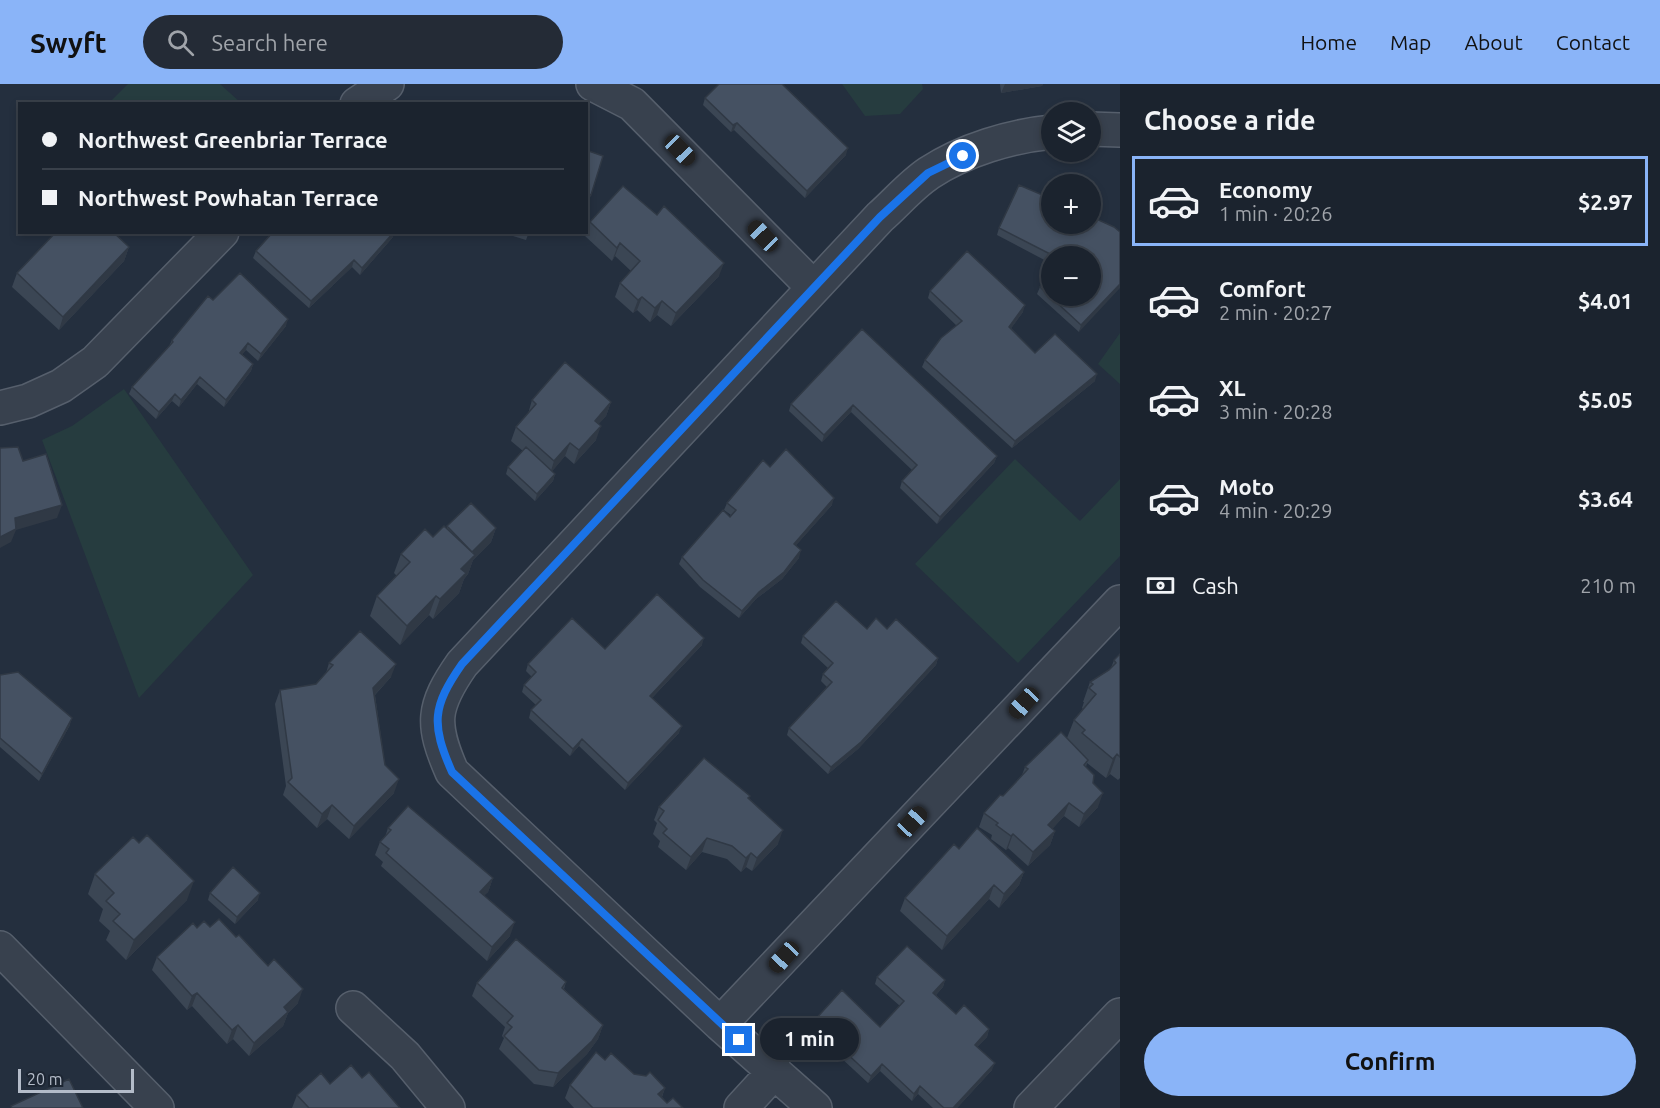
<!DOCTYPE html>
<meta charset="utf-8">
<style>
:root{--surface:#1b232e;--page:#242b36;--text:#f1f3f6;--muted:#a0a4aa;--line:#39404a;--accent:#8ab4f8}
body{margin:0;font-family:Ubuntu,sans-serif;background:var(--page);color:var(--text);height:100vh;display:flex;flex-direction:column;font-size:22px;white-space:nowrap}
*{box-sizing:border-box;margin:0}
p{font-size:20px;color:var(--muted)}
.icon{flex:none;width:33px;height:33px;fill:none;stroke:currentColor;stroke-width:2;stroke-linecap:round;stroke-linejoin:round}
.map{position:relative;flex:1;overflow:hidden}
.drawer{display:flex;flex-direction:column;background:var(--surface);width:540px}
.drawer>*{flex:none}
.guide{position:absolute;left:18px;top:18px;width:570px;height:132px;border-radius:0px;box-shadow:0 3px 9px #0003,0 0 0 2px var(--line);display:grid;align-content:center;height:132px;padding:0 24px;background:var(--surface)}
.tools{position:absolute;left:1041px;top:18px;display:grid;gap:12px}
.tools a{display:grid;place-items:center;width:60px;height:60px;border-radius:50%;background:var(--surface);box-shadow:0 3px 9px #0003,0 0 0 2px var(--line);font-size:30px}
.scale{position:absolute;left:18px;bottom:15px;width:116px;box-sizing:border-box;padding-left:6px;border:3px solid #b4bcc9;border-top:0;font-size:16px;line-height:21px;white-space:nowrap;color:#b4bcc9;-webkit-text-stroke:4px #1d2633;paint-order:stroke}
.end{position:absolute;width:27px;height:27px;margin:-14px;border:8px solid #1a73e8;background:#fff;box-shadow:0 0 0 3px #fff}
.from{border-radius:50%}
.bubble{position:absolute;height:42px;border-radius:21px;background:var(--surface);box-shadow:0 3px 9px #0003,0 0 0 2px var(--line);font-size:20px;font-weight:700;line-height:42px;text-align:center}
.car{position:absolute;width:18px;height:36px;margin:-18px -9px;border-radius:8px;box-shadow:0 0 4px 2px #0007;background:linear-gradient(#222 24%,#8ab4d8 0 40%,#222 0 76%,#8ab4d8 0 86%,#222 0)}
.guide b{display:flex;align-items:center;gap:21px;height:57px;font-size:22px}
.guide b+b{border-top:2px solid var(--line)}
.guide i{width:15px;height:15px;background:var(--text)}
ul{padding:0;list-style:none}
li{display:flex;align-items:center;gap:18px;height:90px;margin:0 12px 9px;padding:0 12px;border:3px solid transparent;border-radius:0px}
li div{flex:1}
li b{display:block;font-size:22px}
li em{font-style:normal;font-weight:700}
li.active{border-color:var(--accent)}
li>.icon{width:54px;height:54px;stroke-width:1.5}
h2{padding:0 24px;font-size:27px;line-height:72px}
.pay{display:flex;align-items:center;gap:15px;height:66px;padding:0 24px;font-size:22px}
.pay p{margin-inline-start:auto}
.primary-button{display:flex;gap:12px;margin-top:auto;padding:12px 24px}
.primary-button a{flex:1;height:69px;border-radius:36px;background:var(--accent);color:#111;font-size:24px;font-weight:700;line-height:69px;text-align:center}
header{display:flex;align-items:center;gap:36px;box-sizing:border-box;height:84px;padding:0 30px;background:var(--accent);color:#111}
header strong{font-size:28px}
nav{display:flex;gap:33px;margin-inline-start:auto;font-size:21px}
.search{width:420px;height:54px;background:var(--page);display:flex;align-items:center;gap:15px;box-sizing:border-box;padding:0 21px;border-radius:33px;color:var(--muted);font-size:22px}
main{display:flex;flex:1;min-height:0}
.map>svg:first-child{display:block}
.green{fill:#263c3f}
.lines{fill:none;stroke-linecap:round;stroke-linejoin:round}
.street-casing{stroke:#565f6c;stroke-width:36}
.street{stroke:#38414e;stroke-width:33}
.wall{fill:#3b4654}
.shaded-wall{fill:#303945}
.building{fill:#455162;stroke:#303945;stroke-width:1.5}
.route{stroke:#1a73e8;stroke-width:8}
</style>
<header>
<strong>Swyft</strong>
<div class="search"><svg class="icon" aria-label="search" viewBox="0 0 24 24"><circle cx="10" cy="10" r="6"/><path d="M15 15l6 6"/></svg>Search here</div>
<nav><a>Home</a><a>Map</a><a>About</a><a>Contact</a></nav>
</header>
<main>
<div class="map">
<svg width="1120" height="1024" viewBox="0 0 1120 1024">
<rect width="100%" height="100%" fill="#242f3e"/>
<path class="green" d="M128,0H220L241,19H109Z
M842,0H922L923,5L900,30L865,32Z
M1120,249V300L1098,280Z
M124,305L253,491L139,614L42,356L72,342Z
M1015,375L1080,437L1120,395V472L1018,579L915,480Z"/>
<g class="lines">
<g class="street-casing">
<path id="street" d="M593,0L632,20L813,203
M357,20L387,0
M1090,45L1120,46
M0,324L28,317L61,302L95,278L222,148
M0,864L157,1024
M353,924L405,972L448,1024
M720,940L1120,518
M741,1024L775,987
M815,1024L720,940L452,688C431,640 432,623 462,580L880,133C896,119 911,101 929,89C964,66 1011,52 1052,48
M1031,1024L1120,931"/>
</g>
<use href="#street" class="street"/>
</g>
<path class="wall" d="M1000,0H1043L1042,2L1001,9Z
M705,14L846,71L805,114L734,46L731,48L703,21Z
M586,66L591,111L586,124Z
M590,138L719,192L671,242L657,231L650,238L637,226L633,229L615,213L620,199L631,187L615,172L612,177L585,152Z
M999,144L1120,148L1079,248L1037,210L1040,203L1090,172H1052V180L997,151Z
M500,148H529L526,156Z
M393,153L360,191L352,183L309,224L253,174L256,167Z
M129,163L124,177L59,246L12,203L17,189Z
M930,207L1023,228L1011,244L1035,269L1095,297L1012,364L922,283L925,276L957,242L928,214Z
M213,216L286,242L258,277L246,266L242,270L253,280L251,287L224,323L197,300L179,323L172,317L156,335L129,310L132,303L169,262L172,256Z
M862,245L997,372L994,379L937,440L900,404L902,397L912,386L851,328L822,358L789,327L791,320Z
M532,316L611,318L606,332L598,340L596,356L574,380L565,372L552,387L555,390L553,397L535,417L506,390L508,383L523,367L511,357L516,343L528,330Z
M770,383L832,421L796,461L799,474L782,495L756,515L739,534L700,503L679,480L682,473L731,431L724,426L727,419Z
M447,442L496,444L491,458L473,476L468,490L464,495L459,509L433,535L429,531L400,561L370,532L377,512L397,492L394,489L401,470L433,453L447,444Z
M867,545H887L938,574L936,581L858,665L828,690L787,651L789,644L827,603L821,597L823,590L828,584L801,559L803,552Z
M702,561L652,614L679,649L625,706L579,662L570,672L529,634L531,626L536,621L522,608L524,601L532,593L526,587L528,580L605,565Z
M1120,570V694L1118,696L1110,690L1106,694L1087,679L1086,683L1093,699L1098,723L1079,743L1064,732L1052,745L1055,747L1050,761L1028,782L1008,764L1006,766L991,755L992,751L979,743L984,729L1003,712L1022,691L1025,683L1067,654L1074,636L1083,625L1082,624L1084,618H1083L1090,598L1109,586L1111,584L1114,576Z
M329,579L391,593L375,611L385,681L394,709L349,755L327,735L317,744L283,711L286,702L275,620L280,606L316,600L326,589Z
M0,591L70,641L39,697L0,663Z
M749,714L778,760L752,787L746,783L741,788L727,775L702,768L686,786L658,763L660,757L653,750L657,739L654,736L659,723Z
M388,744L493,794L488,808L484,811L510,852L487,877L381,782L383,778L375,771L380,758L385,753Z
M959,765L1024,788L1019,801L999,824L989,815L942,866L900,827L905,814Z
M95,790L187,816L126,876L106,856L110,847L99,837L103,825L88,810Z
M210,809L258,816L235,840L208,816Z
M210,843L298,919L288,929L283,942L249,972L233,955L227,960L192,922L187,926L152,886L157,873L197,844Z
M877,893L945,896L943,903L936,911L956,930L989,945L987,953L977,963L992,986L957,1024H933L918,1010L912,1017L880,987L868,999L810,945L813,938L880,943L900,922L875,900Z
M566,898L564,905L603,941L598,955L587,970L553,1003L534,1000L499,965L504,954L502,952L505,943L472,912L477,899Z
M605,976L634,990L665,1004L662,1013L667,1019L683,1024H574L565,1014L570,1001Z
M362,994L400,1024H292L297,1011L330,1000Z"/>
<path class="shaded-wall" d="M1005,0H1043L1042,2L1001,9Z
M737,39L734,46L731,48L733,41Z
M848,64L846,71L805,114L807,107Z
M394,148H395L393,153L360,191L362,184Z
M620,159L615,172L612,177L617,164Z
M129,163L124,177L59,246L63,233Z
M354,176L352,183L309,224L311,217Z
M724,179L719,192L671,242L676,229Z
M1120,200V204L1079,248L1081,241Z
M642,213L637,226L633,229L638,216Z
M662,217L657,231L650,238L655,224Z
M1025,221L1023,228L1007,250L1009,243Z
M288,235L286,242L258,277L261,270Z
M248,259L246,266L238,276L240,269Z
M253,280L251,287L224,323L226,316Z
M1097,290L1095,297L1012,364L1015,357Z
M200,293L197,300L179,323L181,316Z
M175,310L172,317L156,335L159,328Z
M611,318L606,332L590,350L595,337Z
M853,321L851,328L822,358L824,351Z
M601,342L596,356L574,380L579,366Z
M570,359L565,372L550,390L554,377Z
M997,372L994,379L937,440L940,433Z
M555,390L553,397L535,417L537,410Z
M834,414L832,421L791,467L794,460Z
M62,421L57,434L16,446L11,458L0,464V453L15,434Z
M496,444L491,458L473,476L468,490L464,495L459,509L433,535L440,515L472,468Z
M801,466L799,474L782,495L756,515L739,534L742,527L759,508Z
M436,512L429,531L400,561L407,542Z
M704,554L702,561L647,619L650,612Z
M938,574L936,581L858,665L828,690L831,683Z
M396,580L391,593L369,617L373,604Z
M72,634L70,641L39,697L42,690Z
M682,642L679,649L625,706L628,699Z
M582,655L579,662L570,672L573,665Z
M1117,670L1110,690L1106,694L1113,675Z
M399,695L394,709L349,755L354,742Z
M1103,709L1098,723L1079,743L1084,730Z
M1069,719L1064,732L1043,755L1048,741Z
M332,721L327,735L317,744L322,730Z
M783,746L778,760L752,787L757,774Z
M1055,747L1050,761L1028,782L1033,768Z
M1013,750L1008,764L1006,766L1011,752Z
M707,754L702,768L686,786L691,773Z
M751,769L746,783L741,788L746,774Z
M1024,788L1019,801L999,824L1004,810Z
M493,794L488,808L475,821L480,808Z
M194,797L187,816L126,876L134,856Z
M994,801L989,815L942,866L947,852Z
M260,809L258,816L235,840L237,833Z
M515,838L510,852L487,877L492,863Z
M945,896L943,903L931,916L933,909Z
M303,905L298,919L288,929L283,942L249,972L254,959L284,923Z
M197,909L192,922L187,926L192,912Z
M238,941L233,955L227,960L232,946Z
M603,941L598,955L587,970L553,1003L558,989Z
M989,945L987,953L972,968L975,961Z
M995,979L992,986L957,1024H953Z
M882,980L880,987L868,999L871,992Z
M920,1002L918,1010L912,1017L914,1010Z
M665,1004L660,1017L658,1010Z"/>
<path class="building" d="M719,0H782L848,64L807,107L737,39L733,41L705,14Z
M586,66L603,72L591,111L586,110Z
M1019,101L1052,115V140H1090V132L1114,143L1120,148V200L1081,241L1040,203L1052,190V212H1090V172H1054L999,144Z
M623,102L657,131L664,122L724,179L676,229L662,217L655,224L642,213L638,216L620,199L640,177L620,159L617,164L590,138Z
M56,148H113L129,163L63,233L17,189Z
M273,148H394L362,184L354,176L311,217L256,167Z
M967,167L1025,221L1009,243L1035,269L1055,250L1097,290L1015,357L925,276L941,254L962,237L930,207Z
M240,189L288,235L261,270L248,259L240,269L253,280L226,316L200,293L181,316L175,310L159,328L132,303L173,258L172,256L208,212L213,216Z
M862,245L997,372L940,433L902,397L917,381L853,321L824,351L791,320Z
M565,278L611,318L595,337L601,342L579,366L570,359L554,377L516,343L536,320L532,316Z
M18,363L23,377L46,370L62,421L15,434L16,445L0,453V364Z
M526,363L555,390L537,410L508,383Z
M786,365L834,414L794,460L801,466L784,488L759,508L742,527L703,496L682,473L723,426L730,433L736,426L727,419L763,376L770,383Z
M471,419L496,444L472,468L447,442Z
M444,442L475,471L461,485L466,489L440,515L436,512L407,542L377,512L410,478L401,470L425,445L433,453Z
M657,510L704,554L650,612L682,642L628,699L582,655L573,665L531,626L541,616L524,601L536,588L528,580L572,534L605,565Z
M836,517L867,545L876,534L887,545L896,535L938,574L861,658L831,683L789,644L832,598L823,590L833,579L803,552Z
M360,547L396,580L373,604L385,681L399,695L354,742L332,721L322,730L288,698L292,694L280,606L316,600L333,581L329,579Z
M1120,570V673L1117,670L1113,675L1082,649L1085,646L1074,636L1096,610L1089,604L1093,600L1090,598L1109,586L1116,579L1114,576Z
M18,588L72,634L42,690L0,654V591Z
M1061,648L1088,676L1084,681L1094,691L1093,699L1103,709L1084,730L1069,719L1048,741L1055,747L1033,768L1013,750L1011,752L996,741L998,739L984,729L1000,711L1003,712L1028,685L1025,683Z
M704,674L750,712L748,714L783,746L757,774L751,769L746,774L732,762L707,754L691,773L663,749L667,745L658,736L664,727L659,723Z
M408,722L493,794L480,808L515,838L492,863L386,769L389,765L380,758L391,746L388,744Z
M977,744L1024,788L1004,810L994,801L947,852L905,814L954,760L959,765Z
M147,751L194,797L134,856L113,837L120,830L106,817L114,809L95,790L133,753L139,759Z
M233,783L260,809L237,833L210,809Z
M219,835L236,853L239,851L268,882L274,875L303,905L284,923L288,928L254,959L238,941L232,946L197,909L192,912L157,873L193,839L197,844L204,837L210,843Z
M516,855L566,898L562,904L603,941L592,957L558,989L539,986L504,952L512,943L507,939L513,932L477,899Z
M907,862L945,896L933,909L956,930L964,921L989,945L975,961L995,979L953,1024H944L920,1002L914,1010L882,980L871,992L813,938L842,906L880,943L904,917L877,893Z
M596,968L605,976L611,969L634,990L646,992L650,988L665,1004L658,1010L667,1019L673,1014L683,1024H593L570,1001Z
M351,981L362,994L369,988L400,1024H309L297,1011L321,989L330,1000Z
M69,995L83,1024H12L11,1022Z"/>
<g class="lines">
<path class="route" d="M739,956L452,688C431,640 432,623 462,580L880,133L928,89L963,72"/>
</g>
</svg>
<div class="tools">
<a><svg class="icon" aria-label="layers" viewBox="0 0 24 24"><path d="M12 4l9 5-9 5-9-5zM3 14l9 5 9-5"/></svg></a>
<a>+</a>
<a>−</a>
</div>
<div class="scale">20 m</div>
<i class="end from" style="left:963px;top:72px"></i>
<i class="end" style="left:739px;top:956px"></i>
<div class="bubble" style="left:760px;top:934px;width:99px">1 min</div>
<i class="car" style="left:680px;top:66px;rotate:136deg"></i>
<i class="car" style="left:763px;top:152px;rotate:316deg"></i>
<i class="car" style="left:1024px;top:619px;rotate:223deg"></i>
<i class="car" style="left:912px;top:738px;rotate:43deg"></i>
<i class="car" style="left:784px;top:873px;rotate:223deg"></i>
<div class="guide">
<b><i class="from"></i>Northwest Greenbriar Terrace</b>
<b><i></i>Northwest Powhatan Terrace</b>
</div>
</div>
<section class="drawer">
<h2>Choose a ride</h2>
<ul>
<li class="active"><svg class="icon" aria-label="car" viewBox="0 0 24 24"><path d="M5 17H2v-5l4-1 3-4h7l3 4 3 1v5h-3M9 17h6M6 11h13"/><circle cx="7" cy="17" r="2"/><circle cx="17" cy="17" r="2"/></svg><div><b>Economy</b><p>1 min · 20:26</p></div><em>$2.97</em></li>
<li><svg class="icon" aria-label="car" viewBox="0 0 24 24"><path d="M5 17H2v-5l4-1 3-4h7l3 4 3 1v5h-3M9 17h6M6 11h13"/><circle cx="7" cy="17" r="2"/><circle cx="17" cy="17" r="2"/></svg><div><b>Comfort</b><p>2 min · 20:27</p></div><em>$4.01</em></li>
<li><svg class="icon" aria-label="car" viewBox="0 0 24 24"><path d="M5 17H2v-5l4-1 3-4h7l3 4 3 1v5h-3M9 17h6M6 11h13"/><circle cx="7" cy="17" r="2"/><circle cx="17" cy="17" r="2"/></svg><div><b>XL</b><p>3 min · 20:28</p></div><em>$5.05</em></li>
<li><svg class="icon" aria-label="car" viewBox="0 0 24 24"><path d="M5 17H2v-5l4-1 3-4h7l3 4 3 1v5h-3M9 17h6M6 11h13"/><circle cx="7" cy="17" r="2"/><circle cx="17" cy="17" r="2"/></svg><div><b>Moto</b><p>4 min · 20:29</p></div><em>$3.64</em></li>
</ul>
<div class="pay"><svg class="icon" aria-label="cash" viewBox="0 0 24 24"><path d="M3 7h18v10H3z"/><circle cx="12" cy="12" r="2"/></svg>Cash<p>210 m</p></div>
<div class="primary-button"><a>Confirm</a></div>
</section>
</main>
